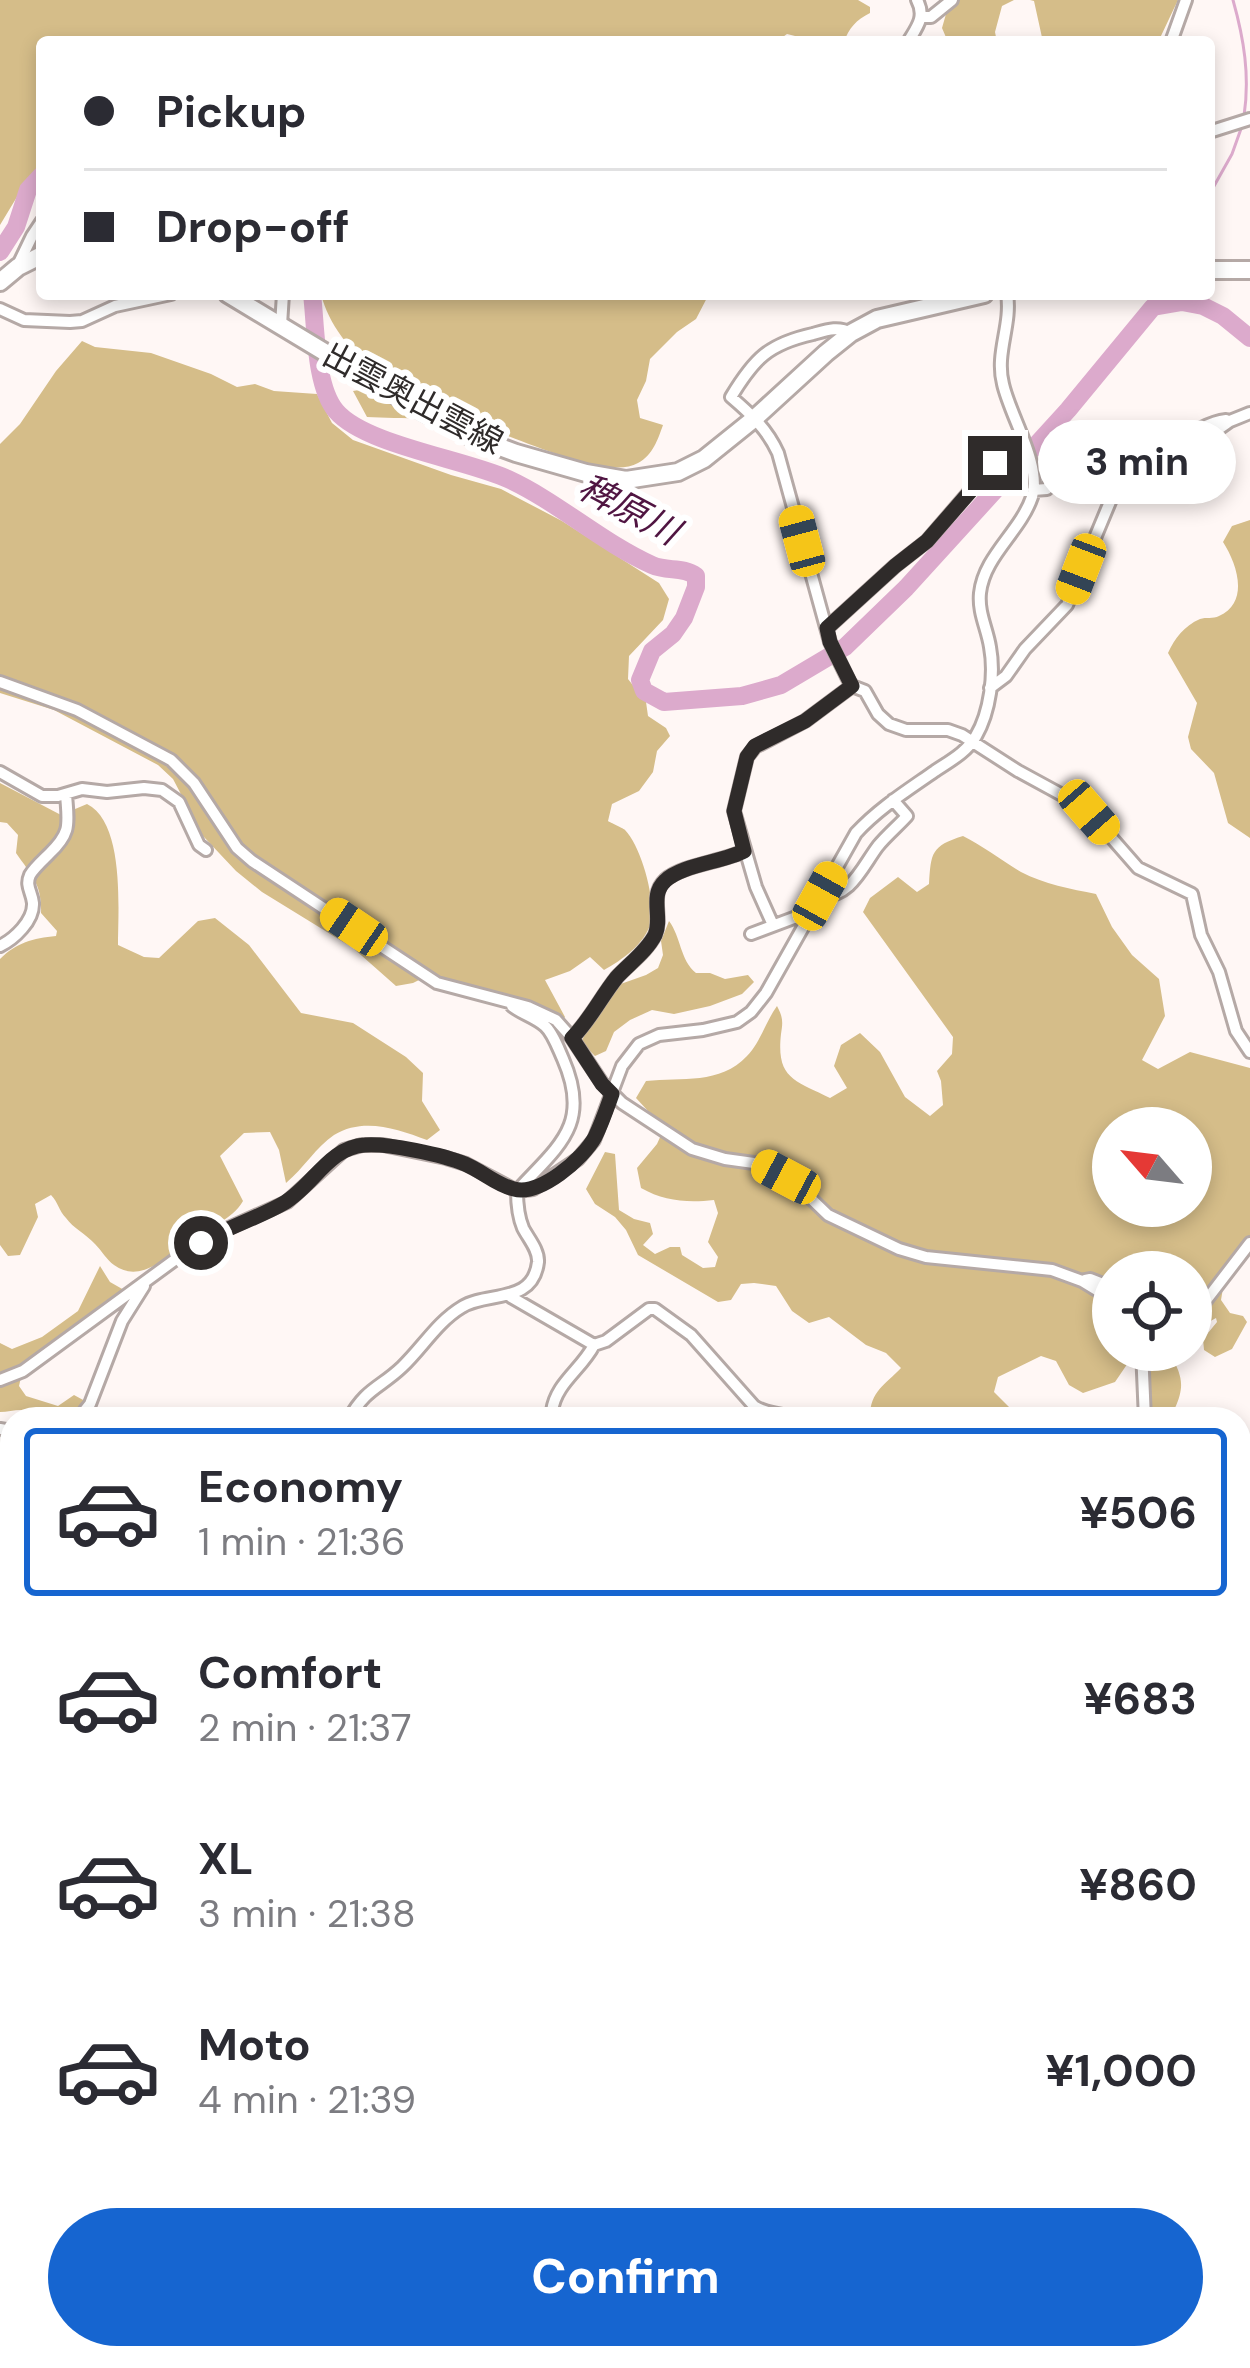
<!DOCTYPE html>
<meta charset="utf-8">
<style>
:root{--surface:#fff;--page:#f7f7f7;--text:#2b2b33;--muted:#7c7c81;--line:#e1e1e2;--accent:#1665d0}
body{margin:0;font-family:"DM Sans","Noto Sans JP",sans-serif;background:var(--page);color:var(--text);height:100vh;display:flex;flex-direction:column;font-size:45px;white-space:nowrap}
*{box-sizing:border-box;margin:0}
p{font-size:39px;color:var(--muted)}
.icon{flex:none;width:66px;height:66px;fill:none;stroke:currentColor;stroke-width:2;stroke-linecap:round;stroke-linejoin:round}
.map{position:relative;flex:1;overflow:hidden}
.sheet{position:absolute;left:0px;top:1407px;width:1251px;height:963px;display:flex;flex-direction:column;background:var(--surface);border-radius:36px 36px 0 0;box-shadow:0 6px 18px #0003}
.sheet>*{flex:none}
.guide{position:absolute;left:36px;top:36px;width:1179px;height:264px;border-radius:12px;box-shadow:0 6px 18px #0003;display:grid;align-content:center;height:264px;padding:0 48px;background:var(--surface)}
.needle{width:78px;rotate:298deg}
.controls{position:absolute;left:1092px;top:1107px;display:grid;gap:24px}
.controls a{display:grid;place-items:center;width:120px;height:120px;border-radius:50%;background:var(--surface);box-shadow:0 6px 18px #0003;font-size:60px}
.end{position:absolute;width:54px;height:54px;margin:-27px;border:15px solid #2f2b2a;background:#fff;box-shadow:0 0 0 6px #fff}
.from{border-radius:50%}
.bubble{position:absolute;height:84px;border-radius:42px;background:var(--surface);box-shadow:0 6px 18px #0003;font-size:39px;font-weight:700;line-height:84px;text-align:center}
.car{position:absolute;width:36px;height:72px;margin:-36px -18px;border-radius:15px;box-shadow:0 0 9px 3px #0007;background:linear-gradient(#f5c518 24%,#345 0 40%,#f5c518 0 76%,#345 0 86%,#f5c518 0)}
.guide b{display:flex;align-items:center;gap:42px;height:114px;font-size:45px}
.guide b+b{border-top:3px solid var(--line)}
.guide i{width:30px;height:30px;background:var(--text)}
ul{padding:21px 0 0;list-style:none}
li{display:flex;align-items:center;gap:36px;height:168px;margin:0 24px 18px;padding:0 24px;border:6px solid transparent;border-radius:12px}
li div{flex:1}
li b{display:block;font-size:45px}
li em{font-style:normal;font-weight:700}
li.selected{border-color:var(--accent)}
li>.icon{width:108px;height:108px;stroke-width:1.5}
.primary-button{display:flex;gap:24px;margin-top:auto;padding:24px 48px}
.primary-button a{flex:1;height:138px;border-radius:72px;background:var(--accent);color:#fff;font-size:48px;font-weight:700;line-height:138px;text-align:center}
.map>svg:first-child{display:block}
.forest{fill:#d5bd89;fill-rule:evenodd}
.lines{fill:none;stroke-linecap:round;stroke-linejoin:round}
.stream{stroke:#dcaacc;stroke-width:3}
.river{stroke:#dcaacc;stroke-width:18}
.minor-casing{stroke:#b5a9a6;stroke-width:16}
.primary-casing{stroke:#b5a9a6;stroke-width:22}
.minor{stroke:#fff;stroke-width:10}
.primary{stroke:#fff;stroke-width:16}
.route{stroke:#2f2b2a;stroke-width:15}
.labels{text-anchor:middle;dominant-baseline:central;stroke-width:12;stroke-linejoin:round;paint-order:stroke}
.street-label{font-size:33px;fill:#2f2b2a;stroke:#fff}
.water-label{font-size:36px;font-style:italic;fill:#501542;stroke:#fff}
</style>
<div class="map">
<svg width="1250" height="2368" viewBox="0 0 1250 2368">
<rect width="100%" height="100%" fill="#fff7f5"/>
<path class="forest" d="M0,0H858L870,7V13C856,20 849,28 844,42H802L795,36L787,34L776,42H42V168L26,182L0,225Z
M957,0H1014L1002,6L995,32L997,42H948L942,28L946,14Z
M1030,0H1178L1160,38L1152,42H1043L1034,1Z
M321,294H709L696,319L677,332L650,359L646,381L637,400L640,418L663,425C658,439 653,455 638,463C605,482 515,435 478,426C448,417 400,419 367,417L353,391L359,390L372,372C350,348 329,326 321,294Z
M82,341L95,347L151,353L211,374L237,387L255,384L274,391L317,394L332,423L353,440L451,475L501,489L562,521L659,583L669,599L663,620L629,656L628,679L646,702L648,716L666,728L670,736L657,751L653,772L639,791L612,804L608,821C609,822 625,829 625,830C641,846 656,900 651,922C645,944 622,960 604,970L590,957L570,971L545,980L565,1017L562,1021C523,995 474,992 431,974L413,983L396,986L353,948L262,892L236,871L203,836L173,779L158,765L54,710L0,693V444L20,424L56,371Z
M1250,520V838L1228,823L1214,773L1191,749L1188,737L1197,703L1168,653C1175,638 1184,626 1200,619C1206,617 1213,619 1219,616C1250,602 1237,564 1223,542L1232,526Z
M0,783L61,815L87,804C125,823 118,910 118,945L144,957L159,958L198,921L215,918L249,945L301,1013L353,1023L406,1057L423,1073L422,1101L440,1130L427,1140C397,1129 364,1117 334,1135C317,1146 303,1169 286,1183L279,1150L270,1132L244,1133L220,1156L243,1201C232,1221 208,1226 190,1240C169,1255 141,1285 114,1265C107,1260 101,1250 95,1244C86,1234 73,1228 66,1218C59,1211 58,1202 51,1195L35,1204L38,1217L20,1255L8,1256L0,1245V959C16,943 33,938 56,936L57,931L41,913C42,884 32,876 16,853L18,835L7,823L0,822Z
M963,836C983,846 1001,860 1021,872C1044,884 1071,889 1096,894L1112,927L1132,955L1159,979L1165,1016L1142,1060L1158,1069L1190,1052L1250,1068V1237L1227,1264L1221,1300L1230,1313L1243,1316L1247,1322L1232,1349L1215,1357L1204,1350L1203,1339L1217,1322L1216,1318L1191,1332V1272H1113V1350H1173L1171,1355C1182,1376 1185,1386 1175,1408L1152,1407L1150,1404L1151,1362L1147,1356L1130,1360L1115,1382L1083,1393L1069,1385L1056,1361L1041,1356L998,1377L994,1392L1021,1419H870C869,1392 885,1385 901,1368L886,1353L866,1345L829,1317L809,1323L792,1311L776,1286L754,1283L741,1284L731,1300L718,1302L638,1255L626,1230L615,1217L595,1204L586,1189L605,1152L615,1154L619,1210L634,1219L650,1223L653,1234L643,1245L655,1254L670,1247H680L682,1255L703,1268L715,1267L718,1257L708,1242L718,1213L714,1200C687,1203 664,1201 641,1188L637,1168L657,1144L666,1124L648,1111L636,1098L646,1081C682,1077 720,1085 747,1056C760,1043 766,1021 777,1006C783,1017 783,1022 781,1034C776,1079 795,1080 830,1098L847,1088L834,1066L841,1045L860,1033L880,1052L905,1097L930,1116L943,1105L941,1081L937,1071L952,1054L953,1037L863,912L870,898L898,877L917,892L929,884C931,853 931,846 963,836ZM1113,1128H1191V1206H1113Z
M669,921C681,937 680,960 696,973H710L725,979L748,975L754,982L742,994L710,1006L674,1014L652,1010L630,1020L614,1032L606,1051L595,1056L581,1042L601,1003L615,986L646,975L658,968L663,955L661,941Z
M100,1266L110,1282L124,1290L24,1364L19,1386L26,1396L58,1406L74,1395L85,1401C52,1432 55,1412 21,1410C14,1410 7,1412 0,1412V1343L12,1349L42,1337L78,1311Z
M0,1467L12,1473V2358H1239V2065H1245L1250,2056V2368H0Z"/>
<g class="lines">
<path class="stream" d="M1233,0C1244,39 1250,76 1244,116
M1209,195L1232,154L1242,126
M1153,307L1154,294"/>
<path class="river" d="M0,252L16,227L28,190L42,175
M312,294C316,327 315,386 336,411C365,445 464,459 508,479C558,502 601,542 652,565C667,572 683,566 696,576V587L684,618L673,634L652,651L640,680L644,691L664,702L742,696L781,685L845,647L906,588L1068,410L1153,307L1182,302L1203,306L1223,316L1250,338"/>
<g class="minor-casing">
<path id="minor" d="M922,17H931L952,0
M908,42C917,27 926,17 917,0
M1171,42L1186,0
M1209,132L1250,119
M18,265L32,236L42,221
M0,309L24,320L70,322L82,321L115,306L171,294
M281,325L283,294
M851,333C838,326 827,330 813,334C768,344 754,359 731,397C751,414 767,429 778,453L830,642L849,681L852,686L865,691L878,714L889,724L906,730H948L962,735L1018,771L1075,802L1089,812L1138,868L1192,894L1201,935L1219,972L1236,1031L1250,1052
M1033,490L1047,489C1056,476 1052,458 1069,449C1101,433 1148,445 1182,436C1199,432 1207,422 1226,420
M827,628L895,566L927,541L1020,433
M0,682L77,710L171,760L194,783L237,848L252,861L437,983L528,1007L556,1020L572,1038L602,1083L622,1103L692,1149L725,1159L761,1164L800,1188L828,1215L899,1249L926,1257L1052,1270L1082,1281L1113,1300
M990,688L1006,676L1025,649L1067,605L1127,461L1195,446L1230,421L1250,413
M0,772L42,796H58L82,789L107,792L144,788L162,790L179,802L199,845L206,850
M820,896C851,898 862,867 878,846C887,835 898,826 907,816L893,800
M773,925L756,887L734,811L747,757L755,747L805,721L852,686
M751,934L799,916H809
M0,946C14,939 34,921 33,903C32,892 25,886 30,875C34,868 43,860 49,854C72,832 68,824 66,794
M512,1006C522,1014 535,1017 545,1026C553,1033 558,1048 563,1059C592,1125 558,1146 517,1191
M572,1038C590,1020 601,997 617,977C629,964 647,951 655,935C663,917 649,895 665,880C682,865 722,862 744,851
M1085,1280L1090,1279L1113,1288
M511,1297L594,1345
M1191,1320L1250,1243
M1142,1350L1145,1419
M0,1380L23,1371L180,1256L222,1231L287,1202L344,1150L362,1145H383L446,1158L466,1164L517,1191L533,1189L578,1159L594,1140L622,1066L639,1044L659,1035L703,1030L737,1022L751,1012L766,993L856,833C879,808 908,790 935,771C950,761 967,752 976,736C990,712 995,674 990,647C987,628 978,613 980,593C984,556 1020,532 1032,497C1042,465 1010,416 1003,384C995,353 1012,325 1007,294
M78,1419L90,1404L122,1321L144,1286
M349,1419C366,1388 380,1388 402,1367C423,1347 437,1322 462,1307C487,1291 533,1305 538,1262C539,1250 528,1238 523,1228C518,1216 517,1203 517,1191
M557,1419L552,1411C556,1383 581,1370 594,1345L606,1341L649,1309H655L691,1335L754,1406C767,1415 780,1412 794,1419
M0,1429L12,1431
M1239,2058H1250
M1239,2276L1250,2286
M478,2358L481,2368"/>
</g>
<g class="primary-casing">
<path id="primary" d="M1209,270H1250
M0,282L18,267L42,255
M228,294L419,409L470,436L516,453L586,473L626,480L678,472L704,459L755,418L826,353L851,333L877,319L984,294"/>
</g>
<use href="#minor" class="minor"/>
<use href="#primary" class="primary"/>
</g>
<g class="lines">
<path class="route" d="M201,1243C228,1227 258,1218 284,1203C313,1186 329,1147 365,1145C387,1143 444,1155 465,1164C482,1171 496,1185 514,1189C540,1196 583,1159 595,1137C602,1123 607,1108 612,1094L602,1084L572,1038C590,1020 601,997 617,977C629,964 647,951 655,935C663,917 649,896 665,881C681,865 723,862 744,851L734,811L747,757L755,746L805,721L852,686L830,642L827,628L895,566L927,541L995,463"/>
</g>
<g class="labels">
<g class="street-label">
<text transform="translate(413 398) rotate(28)">出雲奥出雲線</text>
</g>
<g class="water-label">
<text transform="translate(629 509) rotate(28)">稗原川</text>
</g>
</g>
</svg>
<div class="controls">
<a><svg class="needle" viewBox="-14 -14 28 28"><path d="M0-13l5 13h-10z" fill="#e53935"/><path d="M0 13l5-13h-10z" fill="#7c7c81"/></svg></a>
<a><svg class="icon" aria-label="locate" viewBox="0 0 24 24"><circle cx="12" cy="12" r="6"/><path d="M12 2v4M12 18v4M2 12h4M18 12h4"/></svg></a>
</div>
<i class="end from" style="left:201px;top:1243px"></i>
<i class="end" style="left:995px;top:463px"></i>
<div class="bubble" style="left:1038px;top:420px;width:198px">3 min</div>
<i class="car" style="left:802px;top:541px;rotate:345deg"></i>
<i class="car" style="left:1081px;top:569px;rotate:201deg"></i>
<i class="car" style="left:1089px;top:812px;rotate:139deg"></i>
<i class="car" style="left:820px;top:896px;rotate:29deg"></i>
<i class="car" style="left:354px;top:927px;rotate:304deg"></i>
<i class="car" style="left:786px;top:1177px;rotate:298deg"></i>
<div class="guide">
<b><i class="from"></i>Pickup</b>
<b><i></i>Drop-off</b>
</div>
<section class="sheet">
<ul>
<li class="selected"><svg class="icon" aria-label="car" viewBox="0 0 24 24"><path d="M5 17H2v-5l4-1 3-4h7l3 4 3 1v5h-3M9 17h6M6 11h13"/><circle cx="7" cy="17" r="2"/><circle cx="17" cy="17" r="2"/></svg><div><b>Economy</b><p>1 min · 21:36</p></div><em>¥506</em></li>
<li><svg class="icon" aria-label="car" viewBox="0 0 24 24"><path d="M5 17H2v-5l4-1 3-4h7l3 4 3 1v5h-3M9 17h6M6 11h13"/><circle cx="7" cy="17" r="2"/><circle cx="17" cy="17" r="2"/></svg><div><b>Comfort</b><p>2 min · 21:37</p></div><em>¥683</em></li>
<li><svg class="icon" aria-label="car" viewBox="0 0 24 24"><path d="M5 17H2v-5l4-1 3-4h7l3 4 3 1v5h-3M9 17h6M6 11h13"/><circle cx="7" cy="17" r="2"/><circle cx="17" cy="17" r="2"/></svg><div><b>XL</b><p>3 min · 21:38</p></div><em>¥860</em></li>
<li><svg class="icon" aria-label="car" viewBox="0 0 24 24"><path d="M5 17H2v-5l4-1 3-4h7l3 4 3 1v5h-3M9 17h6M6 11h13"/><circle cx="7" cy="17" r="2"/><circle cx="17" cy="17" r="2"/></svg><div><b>Moto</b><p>4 min · 21:39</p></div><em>¥1,000</em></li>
</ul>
<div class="primary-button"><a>Confirm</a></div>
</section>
</div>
